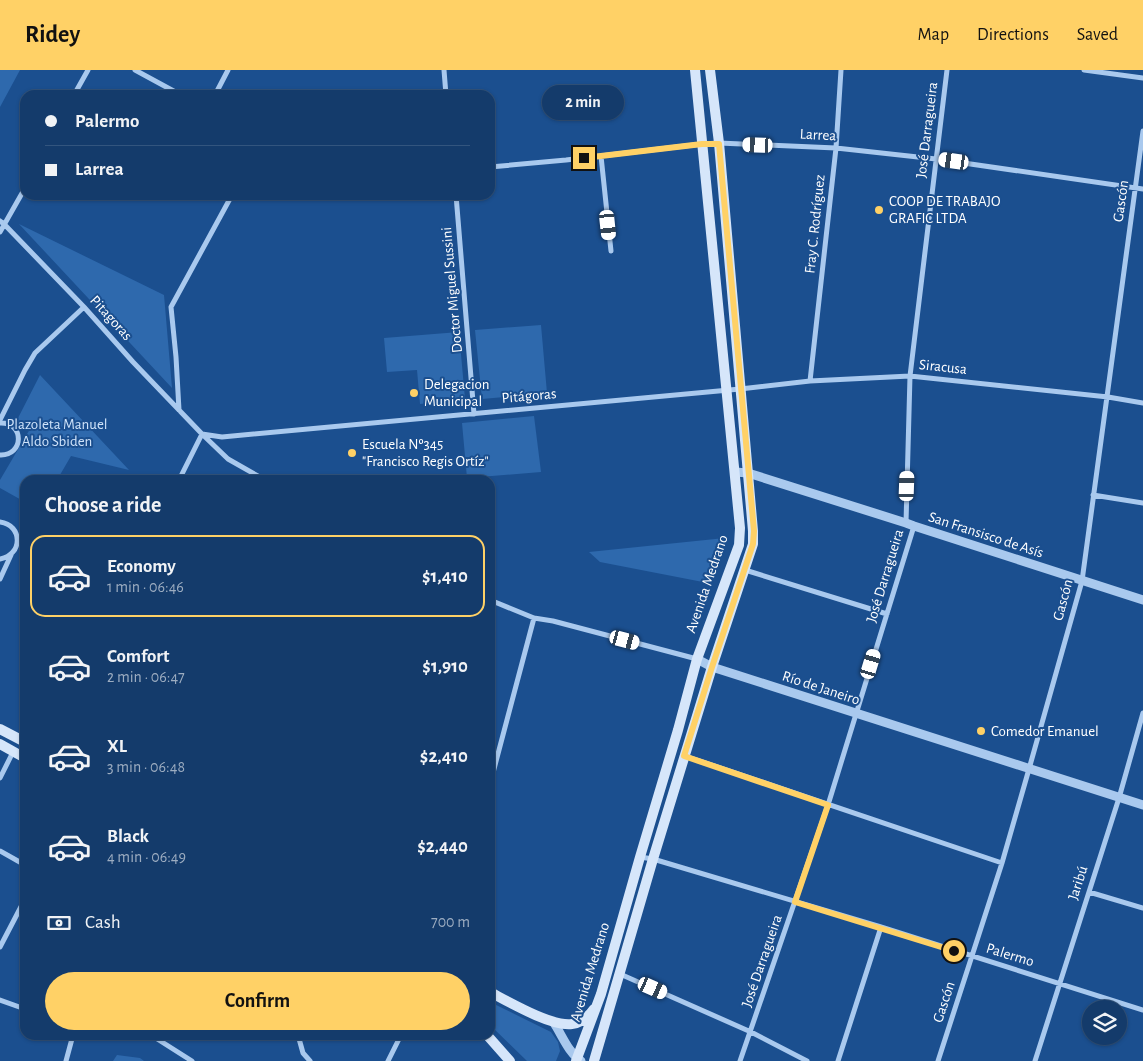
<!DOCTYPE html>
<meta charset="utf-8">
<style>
:root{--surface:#143b6b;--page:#214673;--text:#f1f3f6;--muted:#9dadc1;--line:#33557e;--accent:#ffd166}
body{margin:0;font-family:"Alegreya Sans",sans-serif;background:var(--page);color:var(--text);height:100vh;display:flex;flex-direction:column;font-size:19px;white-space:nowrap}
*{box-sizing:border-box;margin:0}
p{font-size:16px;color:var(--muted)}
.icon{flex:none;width:28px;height:28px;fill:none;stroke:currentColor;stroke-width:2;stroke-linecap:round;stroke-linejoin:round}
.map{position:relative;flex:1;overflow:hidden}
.sheet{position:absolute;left:20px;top:405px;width:475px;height:565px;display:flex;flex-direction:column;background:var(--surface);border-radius:15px;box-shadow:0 1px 4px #0004,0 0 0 1px var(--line)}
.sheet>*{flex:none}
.guide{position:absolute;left:20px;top:20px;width:475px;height:110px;border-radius:15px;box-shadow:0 1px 4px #0004,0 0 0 1px var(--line);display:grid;align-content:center;height:110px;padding:0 25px;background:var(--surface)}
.controls{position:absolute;left:1082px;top:930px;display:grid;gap:10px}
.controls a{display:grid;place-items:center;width:45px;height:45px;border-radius:50%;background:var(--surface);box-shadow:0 1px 4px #0004,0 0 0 1px var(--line);font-size:25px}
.end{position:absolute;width:22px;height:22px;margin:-11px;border:6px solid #ffd166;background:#111;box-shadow:0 0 0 2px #111}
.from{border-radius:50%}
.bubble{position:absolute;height:35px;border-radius:18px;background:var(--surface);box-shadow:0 1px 4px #0004,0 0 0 1px var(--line);font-size:16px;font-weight:700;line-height:35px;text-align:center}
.car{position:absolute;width:15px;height:30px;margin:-15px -8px;border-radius:6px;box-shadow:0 0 4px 1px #0007;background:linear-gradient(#fff 24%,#345 0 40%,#fff 0 76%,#345 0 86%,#fff 0)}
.guide b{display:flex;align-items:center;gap:18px;height:48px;font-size:19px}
.guide b+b{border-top:1px solid var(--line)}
.guide i{width:12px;height:12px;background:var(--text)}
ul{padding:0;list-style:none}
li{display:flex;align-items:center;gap:15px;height:82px;margin:0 10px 8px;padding:0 15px;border:2px solid transparent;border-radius:15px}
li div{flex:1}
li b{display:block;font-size:19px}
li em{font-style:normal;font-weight:700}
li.current{border-color:var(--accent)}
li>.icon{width:45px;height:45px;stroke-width:1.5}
h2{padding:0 25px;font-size:22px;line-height:60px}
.pay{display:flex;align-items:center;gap:12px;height:55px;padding:0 25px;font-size:19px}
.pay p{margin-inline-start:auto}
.primary-button{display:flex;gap:10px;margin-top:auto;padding:10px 25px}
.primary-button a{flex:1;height:58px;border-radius:30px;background:var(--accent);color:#111;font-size:20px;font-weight:700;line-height:58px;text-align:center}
header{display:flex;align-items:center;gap:30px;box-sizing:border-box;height:70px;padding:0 25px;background:var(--accent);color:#111}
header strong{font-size:24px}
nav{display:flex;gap:28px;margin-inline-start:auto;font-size:18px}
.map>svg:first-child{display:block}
.green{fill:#2e69ad}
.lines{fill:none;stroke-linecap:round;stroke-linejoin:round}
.minor{stroke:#a9c9ee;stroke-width:5}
.tertiary{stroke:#a9c9ee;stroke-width:9}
.secondary{stroke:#d6e6fa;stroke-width:10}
.route{stroke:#ffd166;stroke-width:6}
.poi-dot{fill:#ffd166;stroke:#1b4f8f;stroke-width:2}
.labels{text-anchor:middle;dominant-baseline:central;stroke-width:4;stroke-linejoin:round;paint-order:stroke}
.street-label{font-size:15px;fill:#fff;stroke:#1b4f8f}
.poi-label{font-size:15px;fill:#fff;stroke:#1b4f8f;text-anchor:start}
.park-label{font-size:15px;fill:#cfe3fa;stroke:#1b4f8f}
</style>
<header>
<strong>Ridey</strong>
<nav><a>Map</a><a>Directions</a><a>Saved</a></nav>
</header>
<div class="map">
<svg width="1143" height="991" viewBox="0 0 1143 991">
<rect width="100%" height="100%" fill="#1b4f8f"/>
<path class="green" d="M0,0H20L0,37Z
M19,154L164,225L172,318Z
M541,255L547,323L482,329L475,260Z
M459,262L465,329L420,334L417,300L387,302L384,268Z
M40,305L129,400L71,386L57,410H25V432L0,418V410L30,359L17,350Z
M534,346L541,402L467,408L462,353Z
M725,468L708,513L600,492L589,482Z
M490,932L551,962L558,972L560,981L556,991H527L490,955Z
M117,985L140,988L144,991H113Z"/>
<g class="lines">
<path class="minor" d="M135,0L181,25
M444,0L446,25
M1084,0L1143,8
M74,25L88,0
M215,25L228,0
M601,86L611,181
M490,97L566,90L702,74L719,73L836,78L936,89L1143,119
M456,125L474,344
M0,151L4,154L84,237L133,292L202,364L228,389L265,410
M0,162L25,118
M810,311L836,78L841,0
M179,340L176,287L171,237L232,125
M0,350L25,300L35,283L84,237
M0,353C25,352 24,386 0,385
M202,364L222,367L740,319L810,311L910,306L1108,327L1143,333
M179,410L202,364
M1093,425L1143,433
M0,452C23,455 23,485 0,489
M906,453L910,306L947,0
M745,500L887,544
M0,509L11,485
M490,530L534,548L553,551L697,589
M685,686L1002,793
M0,708L13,682
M490,714L534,548
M0,781L25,795
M640,787L653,789L881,857L1143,940
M1089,822L1143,838
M0,877L25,829
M620,904L751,962L807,991
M0,930L25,939
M151,965L192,991
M298,965L303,983L310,991
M66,991L73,965
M388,991L401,965
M740,991L828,735L914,456
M838,991L881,857
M938,991L1002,793L1029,699L1082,511L1143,61
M1035,991L1119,728L1143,643"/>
<path class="tertiary" d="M735,402L748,403L906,453L914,456L1143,530
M697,589L712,597L1143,735
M554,953C562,965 568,982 581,991"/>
<path class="secondary" d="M0,659L25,672
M0,674L25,688
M490,922C509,932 552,957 572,954C581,953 589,946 594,939
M487,965L510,991
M576,991L601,924L640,787L678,660L697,589L739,475L740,458L695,0
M594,991L653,789L712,597L753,474V461L719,73L710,0"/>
</g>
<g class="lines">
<path class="route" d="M584,88L702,74H719L754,461L753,474L712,597L684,686L828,735L795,832L954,881"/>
</g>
<g class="poi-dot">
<circle cx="879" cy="140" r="5"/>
<circle cx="414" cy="323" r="5"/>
<circle cx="352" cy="383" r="5"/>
<circle cx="981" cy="661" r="5"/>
</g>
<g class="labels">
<g class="street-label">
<text transform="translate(927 60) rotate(-83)">José Darragueira</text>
<text transform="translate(818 65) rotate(3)">Larrea</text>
<text transform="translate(1121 131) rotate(-82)">Gascón</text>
<text transform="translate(815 154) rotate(-84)">Fray C. Rodríguez</text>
<text transform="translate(452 220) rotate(-95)">Doctor Miguel Sussini</text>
<text transform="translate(111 248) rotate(48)">Pitagoras</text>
<text transform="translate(943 297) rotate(6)">Siracusa</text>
<text transform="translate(529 326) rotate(-5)">Pitágoras</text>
<text transform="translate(986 465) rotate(18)">San Fransisco de Asís</text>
<text transform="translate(885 506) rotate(-73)">José Darragueira</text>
<text transform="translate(707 514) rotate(-71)">Avenida Medrano</text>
<text transform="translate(1063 530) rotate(-75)">Gascón</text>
<text transform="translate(821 618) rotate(18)">Río de Janeiro</text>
<text transform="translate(1078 813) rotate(-72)">Jaribú</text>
<text transform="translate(1010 885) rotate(17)">Palermo</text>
<text transform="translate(762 891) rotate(-71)">José Darragueira</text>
<text transform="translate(590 902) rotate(-73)">Avenida Medrano</text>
<text transform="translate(944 932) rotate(-72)">Gascón</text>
</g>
<g class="poi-label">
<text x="889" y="131">COOP DE TRABAJO<tspan x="889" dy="17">GRAFIC LTDA</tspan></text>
<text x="424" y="314">Delegacion<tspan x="424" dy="17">Municipal</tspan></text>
<text x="362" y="374">Escuela Nº345<tspan x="362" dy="17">"Francisco Regis Ortíz"</tspan></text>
<text x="991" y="661">Comedor Emanuel</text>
</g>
<g class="park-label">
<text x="57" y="354">Plazoleta Manuel<tspan x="57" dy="17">Aldo Sbiden</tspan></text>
</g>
</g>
</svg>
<div class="controls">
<a><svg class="icon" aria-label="layers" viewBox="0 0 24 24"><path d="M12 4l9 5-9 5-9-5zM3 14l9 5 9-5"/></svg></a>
</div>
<i class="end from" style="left:954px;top:881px"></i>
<i class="end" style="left:584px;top:88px"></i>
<div class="bubble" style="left:542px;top:15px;width:82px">2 min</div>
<i class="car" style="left:758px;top:75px;rotate:272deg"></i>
<i class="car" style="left:954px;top:91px;rotate:278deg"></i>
<i class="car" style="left:608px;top:155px;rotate:174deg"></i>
<i class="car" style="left:907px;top:416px;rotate:2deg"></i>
<i class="car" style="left:625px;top:570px;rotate:105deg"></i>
<i class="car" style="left:871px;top:594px;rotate:17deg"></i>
<i class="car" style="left:653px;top:918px;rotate:114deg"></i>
<div class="guide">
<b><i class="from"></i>Palermo</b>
<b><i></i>Larrea</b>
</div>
<section class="sheet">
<h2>Choose a ride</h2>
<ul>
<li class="current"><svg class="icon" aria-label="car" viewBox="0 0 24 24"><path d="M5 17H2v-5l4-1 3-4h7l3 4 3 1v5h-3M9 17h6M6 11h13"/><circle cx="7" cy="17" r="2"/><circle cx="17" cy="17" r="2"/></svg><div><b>Economy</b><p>1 min · 06:46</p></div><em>$1,410</em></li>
<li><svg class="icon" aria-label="car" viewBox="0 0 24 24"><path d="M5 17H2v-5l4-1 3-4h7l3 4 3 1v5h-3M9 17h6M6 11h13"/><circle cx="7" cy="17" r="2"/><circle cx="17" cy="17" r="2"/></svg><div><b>Comfort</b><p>2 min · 06:47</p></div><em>$1,910</em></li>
<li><svg class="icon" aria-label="car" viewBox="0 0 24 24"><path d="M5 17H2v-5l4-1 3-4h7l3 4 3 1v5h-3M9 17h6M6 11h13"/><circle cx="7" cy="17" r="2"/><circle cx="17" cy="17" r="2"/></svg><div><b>XL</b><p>3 min · 06:48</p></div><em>$2,410</em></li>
<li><svg class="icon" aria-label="car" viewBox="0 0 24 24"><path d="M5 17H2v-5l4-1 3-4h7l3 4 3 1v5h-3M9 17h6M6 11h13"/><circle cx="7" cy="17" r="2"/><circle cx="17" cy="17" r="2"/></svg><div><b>Black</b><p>4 min · 06:49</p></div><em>$2,440</em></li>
</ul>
<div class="pay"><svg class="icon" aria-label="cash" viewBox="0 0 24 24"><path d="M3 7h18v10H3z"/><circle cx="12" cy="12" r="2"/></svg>Cash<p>700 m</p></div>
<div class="primary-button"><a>Confirm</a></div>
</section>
</div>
